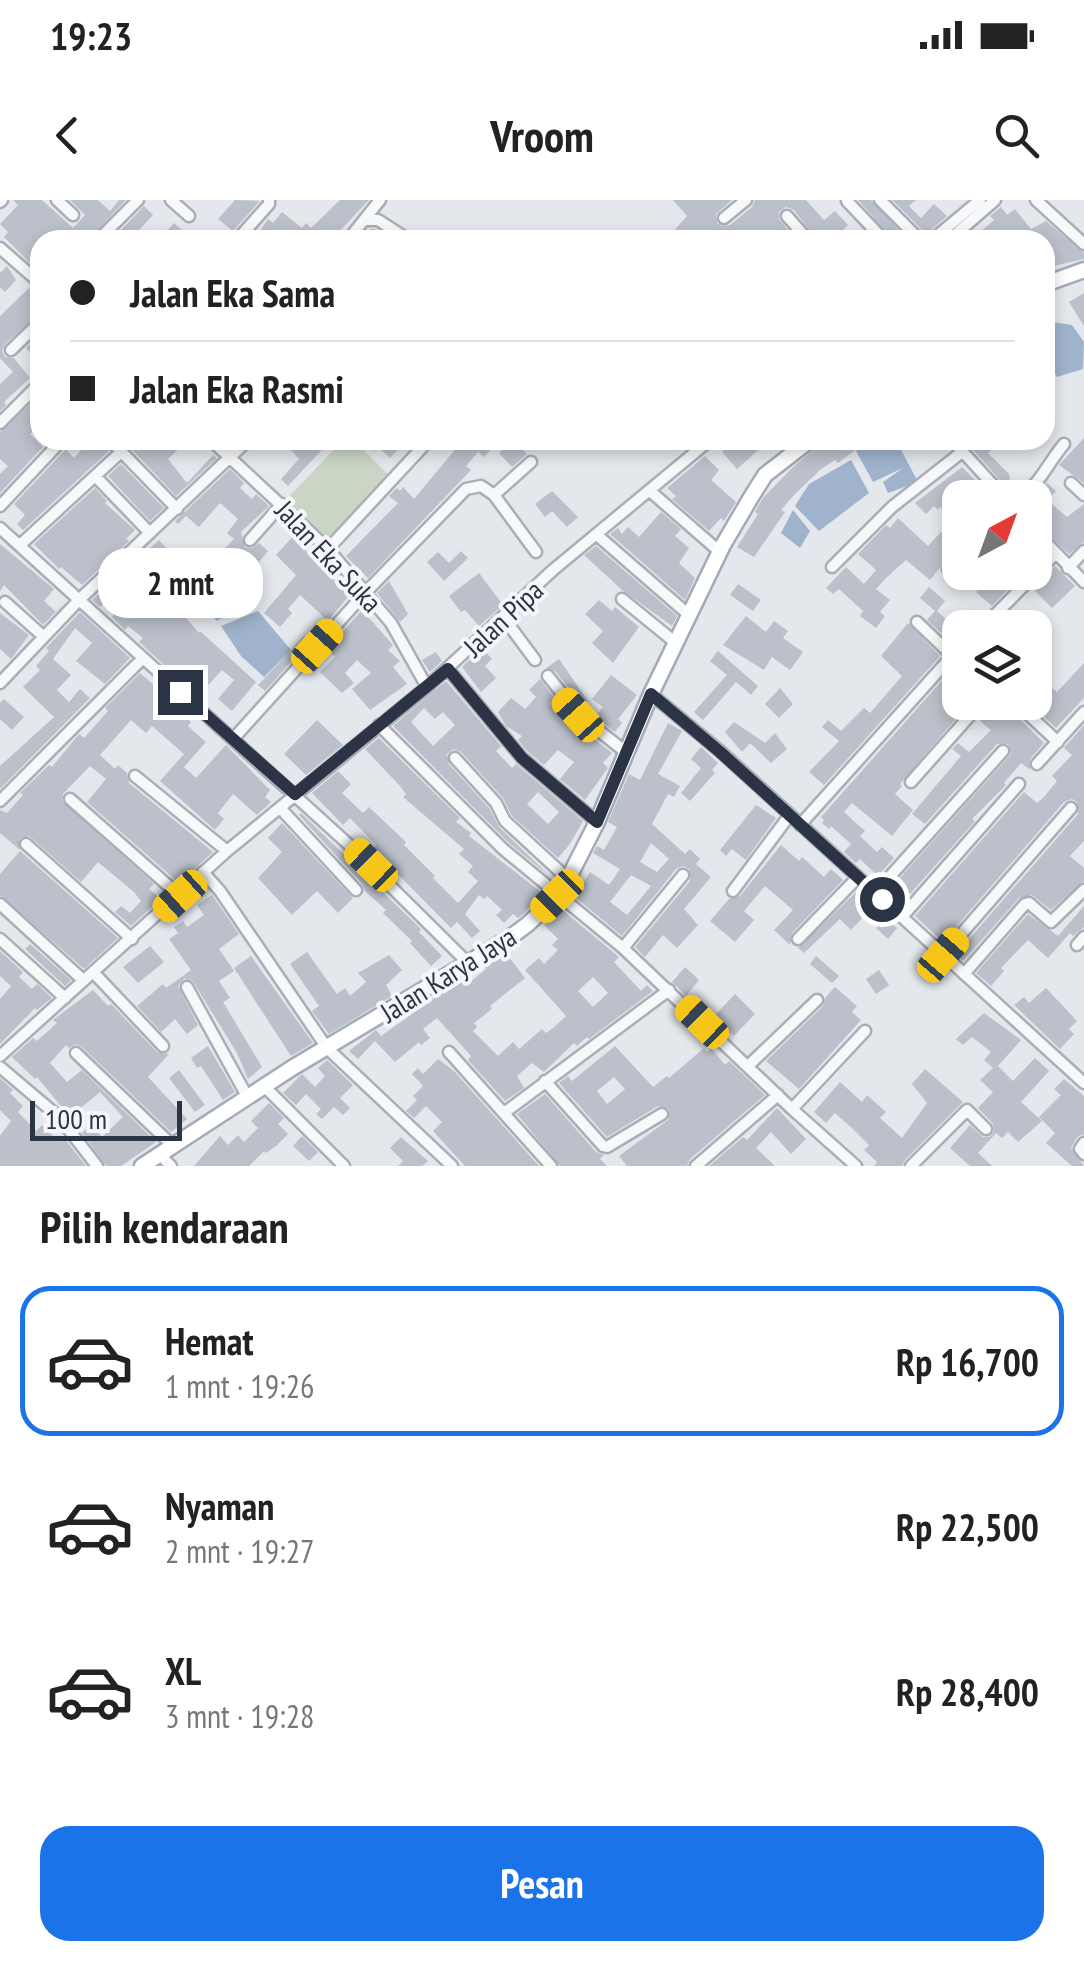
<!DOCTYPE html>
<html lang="id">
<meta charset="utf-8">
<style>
:root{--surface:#fff;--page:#f2f2f2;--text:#222;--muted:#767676;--line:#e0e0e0;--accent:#1a73e8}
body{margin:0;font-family:"PT Sans Narrow",sans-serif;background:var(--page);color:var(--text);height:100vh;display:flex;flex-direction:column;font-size:38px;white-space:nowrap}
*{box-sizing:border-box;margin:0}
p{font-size:32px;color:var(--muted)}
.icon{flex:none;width:55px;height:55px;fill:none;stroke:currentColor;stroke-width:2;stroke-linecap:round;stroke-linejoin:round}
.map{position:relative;height:966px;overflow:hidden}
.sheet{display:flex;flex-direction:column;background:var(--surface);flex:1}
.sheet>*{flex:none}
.guide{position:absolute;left:30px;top:30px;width:1025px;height:220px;border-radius:30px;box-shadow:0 5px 15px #0003;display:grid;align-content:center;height:220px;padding:0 40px;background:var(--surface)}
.needle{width:65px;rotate:41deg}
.buttons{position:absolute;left:942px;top:280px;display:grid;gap:20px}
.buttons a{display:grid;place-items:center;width:110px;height:110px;border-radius:20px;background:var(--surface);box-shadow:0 5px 15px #0003;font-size:50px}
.scale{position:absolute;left:30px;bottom:25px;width:152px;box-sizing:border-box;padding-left:10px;border:5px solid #2b3445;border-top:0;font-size:28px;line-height:35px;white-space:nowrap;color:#2b3445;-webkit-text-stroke:8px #f4f6f9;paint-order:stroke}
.end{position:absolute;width:45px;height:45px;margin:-22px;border:12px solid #2b3445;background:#fff;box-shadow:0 0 0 5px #fff}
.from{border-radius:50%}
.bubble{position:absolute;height:70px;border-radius:30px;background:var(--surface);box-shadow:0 5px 15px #0003;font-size:32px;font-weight:800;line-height:70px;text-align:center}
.car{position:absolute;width:30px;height:60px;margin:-30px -15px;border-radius:12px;box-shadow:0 0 8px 2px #0007;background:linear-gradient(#f5c518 24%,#345 0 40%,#f5c518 0 76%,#345 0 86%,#f5c518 0)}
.guide b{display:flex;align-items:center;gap:35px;height:95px;font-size:38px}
.guide b+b{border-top:2px solid var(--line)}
.guide i{width:25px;height:25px;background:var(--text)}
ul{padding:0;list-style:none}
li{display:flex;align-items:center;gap:30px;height:150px;margin:0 20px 15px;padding:0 20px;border:5px solid transparent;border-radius:30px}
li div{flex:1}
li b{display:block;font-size:38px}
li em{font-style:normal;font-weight:800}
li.selected{border-color:var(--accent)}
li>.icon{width:90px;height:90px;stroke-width:1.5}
h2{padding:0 40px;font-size:45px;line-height:120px}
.button{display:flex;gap:20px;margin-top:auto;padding:20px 40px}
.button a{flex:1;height:115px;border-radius:30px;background:var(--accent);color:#fff;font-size:40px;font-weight:800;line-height:115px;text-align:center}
.status{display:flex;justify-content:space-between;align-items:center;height:70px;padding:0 50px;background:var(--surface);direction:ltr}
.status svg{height:28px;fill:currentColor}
header{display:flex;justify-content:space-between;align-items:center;height:130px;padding:0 40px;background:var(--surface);font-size:45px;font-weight:800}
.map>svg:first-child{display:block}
.green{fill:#c9d6c5}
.water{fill:#9fb4cc}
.building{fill:#bbc0ca;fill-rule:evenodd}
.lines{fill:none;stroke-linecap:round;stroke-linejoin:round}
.minor-casing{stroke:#a9aeb7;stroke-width:15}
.major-casing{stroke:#a3abb8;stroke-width:19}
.minor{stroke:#f7f8fa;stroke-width:10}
.major{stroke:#fff;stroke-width:14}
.route{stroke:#2b3445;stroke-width:12}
.labels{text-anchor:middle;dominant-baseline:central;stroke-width:8;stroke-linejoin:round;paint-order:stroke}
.street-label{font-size:28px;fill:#2b3445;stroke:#f4f6f9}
</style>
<div class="status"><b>19:23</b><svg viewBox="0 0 49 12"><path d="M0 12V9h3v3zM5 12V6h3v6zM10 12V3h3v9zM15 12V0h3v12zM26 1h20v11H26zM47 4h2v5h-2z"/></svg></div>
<header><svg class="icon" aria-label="back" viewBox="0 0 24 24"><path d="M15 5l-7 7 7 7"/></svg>Vroom<svg class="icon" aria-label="search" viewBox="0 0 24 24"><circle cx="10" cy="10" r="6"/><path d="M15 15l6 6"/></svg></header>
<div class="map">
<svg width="1084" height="966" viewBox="0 0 1084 966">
<rect width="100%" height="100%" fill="#e4e7ec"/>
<path class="green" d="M343,240H353L389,275L324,343L283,303Z"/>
<path class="water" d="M1045,121L1072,125L1084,142L1083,169L1057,177L1045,157Z
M897,242L918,282L888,293L883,282L903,268L873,282L856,251L866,244Z
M851,260L869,293L819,331L795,306L809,284Z
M793,310L810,331L800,348L781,333Z
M230,384L241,409L216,421L208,399Z
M258,411L291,450L264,477L241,456L221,426Z"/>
<path class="building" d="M13,0H42L73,28L85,15L70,0H98L110,11L119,0H126L88,40H40V54L31,64L4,37L8,32L0,24L18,5Z
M235,0L260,1L233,31L218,19Z
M340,0H369L334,37L254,40L268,19L273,23L282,12L302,28L306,23L311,28Z
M673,0H732L716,14L717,23L722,26L730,25L752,7L755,0H806L824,20L835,11L848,25L836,36L839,40H817L794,10L786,7L779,12V19L796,40H784L779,34L771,40H676L672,33L687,16Z
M858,0H871L908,40H893Z
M892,0H916L909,6L921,18L934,4L947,16L926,34Z
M144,6L153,15L138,31L148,40H125L118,33Z
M1001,7L1007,15L1015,9L1031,29L1046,21L1084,53V59L1045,68V40H985L979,33L994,20L990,16Z
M174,23L182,30L173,40H159Z
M371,29H375L390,40H359Z
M7,66L16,80L5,92L0,87V73Z
M29,88L40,100V113L5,144L2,151L5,157L14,158L30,178L4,202L6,205L0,211V184L13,172L0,158V116Z
M1084,93V126L1069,102Z
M40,134V154L36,158L26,148Z
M40,195V224L30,234L43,247L0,293V274L8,266L0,259V232Z
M1084,238V283L1059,265Z
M90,240H101L109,251L23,330L17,324L25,315L14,304L66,249L74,258Z
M123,240H188L168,259L187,283L213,255L217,258L176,296Z
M282,240H331L288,286L281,279L299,259Z
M362,240H407L390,258L378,247L374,251Z
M463,240H478L490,251L484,257L478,252L466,266L471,270L368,378L346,356L398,303L389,296L397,288L400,291L403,287L414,299Z
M514,240L527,254L512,267L499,253Z
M726,240H761L765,244L737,269L722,252L730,245Z
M825,240H869L838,263L835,260L821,269L795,294L781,310L785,312L754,357L737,347L758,314L755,312L763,298L793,267Z
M970,240H984L992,249L988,253L1009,274L1010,281L1017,289L1012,294L967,243Z
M705,256L719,270L711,280L736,302L724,321L721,318L709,331L672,299L676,296L667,288Z
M121,264L164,308L150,321L108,276Z
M962,267L976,281L960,298V324L940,307L938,310L934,306L926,314L915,303Z
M230,269L244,283L240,288L252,299L256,294L269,306L241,332L245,347L252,348L259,343L268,351L245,379L218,355L234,339L227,333L238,319L220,303L199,327L186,316L178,324L175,321Z
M1047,283L1056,291L1047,300L1067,317L1084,304V342L1069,354L1035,322V299L1038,302V293Z
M95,288L107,301L105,303L135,330L126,339L129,341L80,387L82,385L61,367L59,369L34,344Z
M552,291L578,317L567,327L552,311L545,317L535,304Z
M661,312L681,329L675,336L689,348L679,363L695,378L685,400L610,334L618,328L622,334L628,327L639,337Z
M898,318L928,346L941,332L957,346L930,380L906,360L887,377L876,389L890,400L880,412L885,416L876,428L860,416L863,411L839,389L833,394L826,388L846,367L864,384L876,370L858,354L886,325L890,328Z
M297,332L303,338L301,341L308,354L352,392L328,421L300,395L288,409L292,413L280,427L264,413L296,375L276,355Z
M159,340L173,355L149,380L159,389L148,402L163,415L174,404L199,433L200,431L256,482L232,511L218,499L234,480L222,470L203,491L200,488L195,493L139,442L143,438L128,426L125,430L112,417L116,412L105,402L100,407L92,400Z
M0,344L54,389L44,401L56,412L67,400L43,425L4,385L0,391Z
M596,346L677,416L672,426L622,390L584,355Z
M461,351L468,358L444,381L427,362L438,352L449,363Z
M1055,366L1075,386L1052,408L1033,389Z
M995,372H1024L992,406L976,392Z
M479,373L503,405L479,426L465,410L461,412L449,396Z
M389,381L408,414L400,422L377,393Z
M738,384L761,400L753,411L730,395Z
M929,387L945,401L937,411L953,426L970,409L979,419L973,428H960V438L952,443L927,420L935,411L920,398Z
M599,400L612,411L615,407L639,427L613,463L592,443L603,431L585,414Z
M362,410L393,445L388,450L400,461L393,467L407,484L370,510L352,489L371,473L357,460L345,473L354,483L342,493L320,472L335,457L327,449Z
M80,412L130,458L105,484L76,461L92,443L75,428L53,459L71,475L57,490L69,502L80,489L90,498L0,589V566L54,517L23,487L40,470L36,466L49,451L46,448Z
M0,413L29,435L11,459L0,449Z
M746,416L766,432L774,421L788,431L783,438L803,452L790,470L772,457L764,470L723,445Z
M908,423L940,456L824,585L809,572L839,541L822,527L828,520L841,531L864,508L870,513L902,476L881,456Z
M304,436L310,441L265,491L258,485Z
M482,448L492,459L485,466L496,478L481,492L462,467Z
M718,451L758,486L751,495L736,482L703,520L694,512L727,475L710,461Z
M436,452L442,461L430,472L422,460Z
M559,459L588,501L582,505L555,471L546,468Z
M1084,463V498L1056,528L1028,502H1035V467L1048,478L1044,482L1057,492Z
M953,468L960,472V502H970L900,584L902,586L895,594L913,610L892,636L852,603L844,612L865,631L860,636L877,652L882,647L894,658L878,676L860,659L856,663L844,652L851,644L831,626L829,629L822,623L824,620L821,617Z
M140,473L161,491L163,488L172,496L167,501L191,522L188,526L206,542L184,567L196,578L226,545L270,590L265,597L271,602L257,615L233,594L218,613L224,619L215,630L160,581L184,554L152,526L146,533L131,520L100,555L115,569L118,565L127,573L129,583L213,652L179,683L87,602L106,579L90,566L63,594L62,601L154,684L149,689L161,699L131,726L115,712L121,706L130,713L141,701L134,692L98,662L81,682L29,636L19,639L20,650L0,633V610L7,613L23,595L20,593L49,565L52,567L79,534L84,538L108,511L105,508Z
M611,475L637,495L618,519L622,523L615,532L595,517L603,507L592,499Z
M540,479L572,521L612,553L603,563L608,568L585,600L560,579L574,562L558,550L544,565L528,552L518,540L522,536L506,526L498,512L511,498L525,509L536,497L529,490Z
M446,481L501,546L496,551L512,568L516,564L583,621L570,644L558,658L512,616L503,598L461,552L454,549L447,554L449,564L489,608L499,627L552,678L509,643L393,526ZM424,508L435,519L443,512L455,525L433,546L411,522ZM538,592L559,612L548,624L527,604Z
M780,488L793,504L779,518L765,504Z
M4,499L24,517L12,530L0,519V503Z
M991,506L1007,518L1013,512L1044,543L1030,559V570L1021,563L1004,583L1006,585L972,619L975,621L902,703L888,691L1011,554L1008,544H997L925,624L912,614L961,556L952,549L958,543L969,552L991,530L980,521Z
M317,520L343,545L306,575L284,554Z
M734,522L765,543L775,533L787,549L771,563L750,543L742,552L725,532Z
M668,523L682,531L658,574L680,586L674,597L668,594L652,624L685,654L690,649L700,659L696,664L711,677L684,709L698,725L677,748L663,735L645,757L635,747L690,681L689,669L683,666L676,669L622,736L575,697L590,672L609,685L620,669L593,653L597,646L604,650L617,627L608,622L629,574L640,580ZM651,643L669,659L657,672L640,662ZM631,675L651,686L627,715L610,702Z
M1084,525V641L1070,656L1084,668V681L1051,710L1032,695L1019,698L963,761L956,754L1078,614L1077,602L1072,599L1064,602L943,742L915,716L1024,592L1037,603L1044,597L1057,581L1052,576L1072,555L1064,548Z
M379,538L460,618L456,622L471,633L469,636L541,692L537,696L540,698L521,716L518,718L513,714L504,723L496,715L502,710L487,696L484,699L479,695L465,714L480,731L472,738L457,722L451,728L372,648L376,645L350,618L343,625L312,593L338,571L351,584L342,593L363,613L369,607L406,642L404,645L435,676L433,678L458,703L478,681L468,672L473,666L459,654L464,649L403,597L406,594L399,585L365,549Z
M701,547L718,563L712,570L715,573L690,601L681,593L701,568L691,559Z
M756,605L776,618L746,660L732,649L726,656L720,650Z
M301,613L421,729L419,732L442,756L431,766L410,743L412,741L383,713L386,710L365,691L362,684L299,615Z
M282,623L353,698L338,713L317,691L292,715L258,678L282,652L268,638Z
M781,645L799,661L802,657L824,677L831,669L843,680L792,733L790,745L774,730L793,710L765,686L744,711L754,720L735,742L710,721L729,699L740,696Z
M20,651L118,738L84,769L0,695V674Z
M856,692L862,698L858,703L868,712L851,730L840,719L804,753L798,748Z
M212,695L239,734L219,749L234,771L219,781L230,798L223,802L262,867L248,879L237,853L192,780L184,779L178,786L198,825L187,834L175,819L161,832L137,806L163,784L166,788L191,770L169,739L178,733L174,727L183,721L187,727L204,715L197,705Z
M1084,706V727L1073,736L1070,733L1048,758L1028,740L1001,768L1004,771L991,786L976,773L1028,714L1058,736Z
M560,708L619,757L614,762L641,791L647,785L653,791L589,839L587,837L577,846L574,843L544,872L532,863L517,876L524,888L505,901L468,860L471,856L437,818L423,829L430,838L421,845L419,842L395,862L375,841L358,859L349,851L376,830L381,836L457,782L458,784L467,777L470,782L486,769L484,767L506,753L525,778L490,806L492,809L474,823L477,827L473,831L498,856L513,842L519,849L542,829L546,833L553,828L566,816L525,770L539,758L544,764L558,750L552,745L558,739L544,725ZM593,777L608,793L593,807L578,791Z
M885,718L897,728L888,739L876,728Z
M30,744L71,780L65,786L25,749Z
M150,746L164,762L138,783L123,767Z
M0,751L23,772L19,777L32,789L37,784L52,798L37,810L35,808L0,844V799L11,786L0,776Z
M307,752L337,794L345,788L350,796L366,782L358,773L389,755L402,770L386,785L392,796L329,834L312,811L319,806L290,764Z
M251,756L313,843L291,856L234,768Z
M816,756L839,776L832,783L810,764Z
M685,767L699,780L686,796L672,782Z
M879,770L889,785L876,794L866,779Z
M835,787L857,806L852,812L861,820L799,889L766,861L823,806L825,798Z
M1046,788L1077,821L1069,829L1074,834L1060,849L1014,805L1024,797L1029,803Z
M93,790L108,806L111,804L157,852L169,854L148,877L187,919L171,932L82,847L75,844L69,848L66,845L50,863L67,882L82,870L156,942L121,966H106L82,933L91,925L102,937L123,917L100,892L70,917L37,877L35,879L12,857L33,838L37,841L57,823L53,820Z
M735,794L755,814L734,836L714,816Z
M984,813L1021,840L998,866L1013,881L1035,858L1049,871L1021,902L1042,921L1018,942L1008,932L1002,938L996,933L978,953L992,966H970L950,948L970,925L983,937H989L994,932L993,924L978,908L993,892L980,880L993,868L984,860L991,852L972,837L963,845L956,839Z
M208,846L235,892L223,900L201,866L197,868L191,858Z
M615,846L653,887L667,876L669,878L704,848L707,852L711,848L725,865L729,861L765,895L690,959L687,966H627L619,956L668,920L669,909L658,906L607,937L559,883L568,876L572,881ZM614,877L625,889L607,904L597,891Z
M438,859L454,871L539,966H465L433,931L442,922L426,906L414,918L406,911L417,900L413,896L423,886L412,874L418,868L423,874Z
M327,860L353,885L340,898L350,908L343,915L334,907L322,919L316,914L321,909L306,894L296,905L283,893L302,874L315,887L325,876L318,868Z
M925,869L963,902L905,960L902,966H874L877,962L864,950L869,945L853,929L835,913L826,923L814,912L840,882L862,902L867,895L886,912L880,918L902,938L927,903L912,884Z
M179,870L205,905L195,912L169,878Z
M0,878L13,890L10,893L23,906L18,912L36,931L42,925L59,942L64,938L86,966H0V936L11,921L0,910Z
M1064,879L1084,896V934L1077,937L1071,948L1084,966H1072L1046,943L1055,933L1039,917L1061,895L1054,889Z
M545,894L596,952L604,955L600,959L607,966H560L517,914Z
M269,903L284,918L278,924L288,934L276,946L266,953L264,951L249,966H194L220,936L228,945L238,935L244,942L258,928L251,921Z
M777,908L806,939L791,954L771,932L756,948L775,966H709L743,937L747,940Z
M302,936L318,952L309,961L293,946Z
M401,937L428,961L422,966H398L403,961L390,948Z"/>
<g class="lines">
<g class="minor-casing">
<path id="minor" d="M57,0L73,15
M171,0L189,16
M880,0L920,40
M1036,0L1084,44
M847,1L884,40
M0,2L2,0
M787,16L808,40
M724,18L746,0
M367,20H378L409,40
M666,39L667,40
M98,40L138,0
M237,40L269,4V0
M348,40L380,0
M932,40L980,0
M949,40L995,0
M0,48L40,83
M11,150L40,122
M0,223L36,187
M110,240L177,309
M211,240L328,349L391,423L427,487
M952,240L1005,298
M96,277L150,333
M1071,283L1084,295
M650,291L720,352
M494,295L531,262
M1020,298C1040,284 1048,263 1064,244
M0,306L62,240
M0,328L347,643L467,762
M1035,331L1084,382
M597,335L689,415
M250,340L282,304
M20,345L121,252
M328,349L429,240
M832,367L892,307L962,252
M1068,368L1084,351
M948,369L960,356
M622,399L676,443
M5,402L44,437
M503,417L535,460
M917,422L960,463
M982,428L1055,354
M448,469L522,558L597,622
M548,476L579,515L627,553
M0,483L80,399L248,240
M651,494L721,552L1084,883
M1015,502L1058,542
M379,525L503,649L623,748L792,909L856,966
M234,538L365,393L466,289L481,286L494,295L536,352
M455,558L496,603L505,621L568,679
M1037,564L1084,512
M135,576L227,651
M911,582L982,502
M70,599L180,696
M0,601L142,459
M281,609L356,690
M800,625L960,447
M26,644L132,739
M203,672L220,691L327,848L452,966
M733,691L789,616
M875,693L1003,551
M0,704L83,780
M902,717L1019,584
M0,739L65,798
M798,739L858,677
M1077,745L1084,737
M623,748L683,675
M943,755L1071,608
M93,772L163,846
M964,774L1025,704L1029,703L1051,722L1084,690
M187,787L248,898
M449,852L551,966
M76,853L173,946
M0,856L227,651L427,487L553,370L710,240
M748,866L817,800
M0,867L59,917L97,966
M545,881L603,946L607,947L662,914
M265,887L344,966
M792,909L865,831
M504,913L669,790
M1084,943L1080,949L1084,954
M160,955L171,966
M696,966L778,895
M911,966L967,910L986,929"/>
</g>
<g class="major-casing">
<path id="major" d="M1045,84L1084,70
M142,966L292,868L508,739L528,724L557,696L568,679L597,622L651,494L723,345L750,299L765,275L810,240"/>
</g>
<use href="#minor" class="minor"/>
<use href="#major" class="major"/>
</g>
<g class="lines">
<path class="route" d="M180,492L295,594L448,469L522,558L597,622L651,494L720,552L882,699"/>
</g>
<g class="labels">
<g class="street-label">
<text transform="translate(329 356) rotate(47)">Jalan Eka Suka</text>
<text transform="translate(503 418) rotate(-43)">Jalan Pipa</text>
<text transform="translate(448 774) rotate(-32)">Jalan Karya Jaya</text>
</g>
</g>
</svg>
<div class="buttons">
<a><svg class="needle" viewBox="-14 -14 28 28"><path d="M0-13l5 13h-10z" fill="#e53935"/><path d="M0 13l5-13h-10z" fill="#767676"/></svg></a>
<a><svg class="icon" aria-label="layers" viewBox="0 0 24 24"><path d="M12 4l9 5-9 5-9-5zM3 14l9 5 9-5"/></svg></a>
</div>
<div class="scale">100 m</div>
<i class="end from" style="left:882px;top:699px"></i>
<i class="end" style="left:180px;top:492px"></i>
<div class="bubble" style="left:98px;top:348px;width:165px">2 mnt</div>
<i class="car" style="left:317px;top:446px;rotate:42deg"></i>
<i class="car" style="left:578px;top:515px;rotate:318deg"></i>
<i class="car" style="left:371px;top:665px;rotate:314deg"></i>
<i class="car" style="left:180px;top:696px;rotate:228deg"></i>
<i class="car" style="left:557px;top:696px;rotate:225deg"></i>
<i class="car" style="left:943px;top:755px;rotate:41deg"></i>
<i class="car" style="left:702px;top:822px;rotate:314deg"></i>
<div class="guide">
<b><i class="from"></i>Jalan Eka Sama</b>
<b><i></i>Jalan Eka Rasmi</b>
</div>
</div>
<section class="sheet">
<h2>Pilih kendaraan</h2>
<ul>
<li class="selected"><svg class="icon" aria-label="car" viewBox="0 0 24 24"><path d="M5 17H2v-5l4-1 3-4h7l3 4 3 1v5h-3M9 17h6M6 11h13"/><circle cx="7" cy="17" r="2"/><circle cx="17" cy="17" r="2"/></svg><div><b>Hemat</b><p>1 mnt · 19:26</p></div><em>Rp 16,700</em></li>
<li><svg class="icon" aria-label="car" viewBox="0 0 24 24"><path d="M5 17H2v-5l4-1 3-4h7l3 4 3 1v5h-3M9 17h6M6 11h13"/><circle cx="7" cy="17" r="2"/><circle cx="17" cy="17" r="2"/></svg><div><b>Nyaman</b><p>2 mnt · 19:27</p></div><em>Rp 22,500</em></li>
<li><svg class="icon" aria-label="car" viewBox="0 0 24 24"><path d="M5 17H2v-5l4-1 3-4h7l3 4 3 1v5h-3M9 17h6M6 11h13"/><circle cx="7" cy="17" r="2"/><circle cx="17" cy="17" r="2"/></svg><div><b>XL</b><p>3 mnt · 19:28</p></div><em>Rp 28,400</em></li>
</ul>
<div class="button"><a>Pesan</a></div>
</section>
